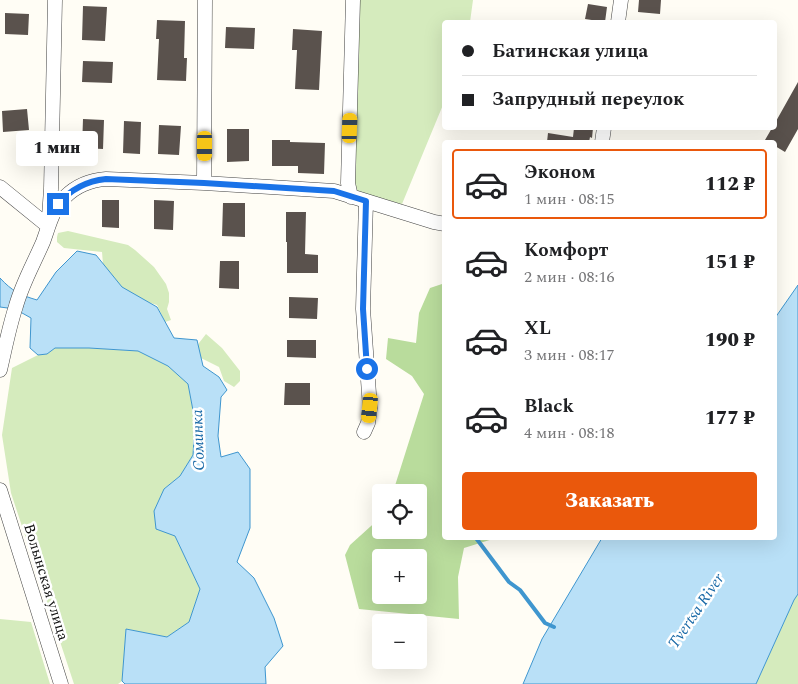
<!DOCTYPE html>
<html lang="ru">
<meta charset="utf-8">
<style>
:root{--surface:#fff;--page:#f6f6f6;--text:#202124;--muted:#757577;--line:#e0e0e0;--accent:#ea580c}
body{margin:0;font-family:Spectral,serif;background:var(--page);color:var(--text);height:100vh;display:flex;flex-direction:column;font-size:19px;white-space:nowrap}
*{box-sizing:border-box;margin:0}
p{font-size:16px;color:var(--muted)}
.icon{flex:none;width:28px;height:28px;fill:none;stroke:currentColor;stroke-width:2;stroke-linecap:round;stroke-linejoin:round}
.map{position:relative;flex:1;overflow:hidden}
.sheet{position:absolute;left:442px;top:140px;width:335px;height:400px;display:flex;flex-direction:column;background:var(--surface);border-radius:5px;box-shadow:0 5px 20px #0002}
.sheet>*{flex:none}
.top-card{position:absolute;left:442px;top:20px;width:335px;height:110px;border-radius:5px;box-shadow:0 5px 20px #0002;display:grid;align-content:center;height:110px;padding:0 20px;background:var(--surface)}
.buttons{position:absolute;left:372px;top:484px;display:grid;gap:10px}
.buttons a{display:grid;place-items:center;width:55px;height:55px;border-radius:5px;background:var(--surface);box-shadow:0 5px 20px #0002;font-size:25px}
.end{position:absolute;width:22px;height:22px;margin:-11px;border:6px solid #1a73e8;background:#fff;box-shadow:0 0 0 2px #fff}
.from{border-radius:50%}
.bubble{position:absolute;height:35px;border-radius:5px;background:var(--surface);box-shadow:0 5px 20px #0002;font-size:16px;font-weight:800;line-height:35px;text-align:center}
.car{position:absolute;width:15px;height:30px;margin:-15px -8px;border-radius:6px;box-shadow:0 0 4px 1px #0007;background:linear-gradient(#f5c518 24%,#345 0 40%,#f5c518 0 76%,#345 0 86%,#f5c518 0)}
.top-card b{display:flex;align-items:center;gap:18px;height:48px;font-size:19px}
.top-card b+b{border-top:1px solid var(--line)}
.top-card i{width:12px;height:12px;background:var(--text)}
ul{padding:9px 0 0;list-style:none}
li{display:flex;align-items:center;gap:15px;height:70px;margin:0 10px 8px;padding:0 10px;border:2px solid transparent;border-radius:5px}
li div{flex:1}
li b{display:block;font-size:19px}
li em{font-style:normal;font-weight:800}
li.active{border-color:var(--accent)}
li>.icon{width:45px;height:45px;stroke-width:1.5}
.primary-button{display:flex;gap:10px;margin-top:auto;padding:10px 20px}
.primary-button a{flex:1;height:58px;border-radius:5px;background:var(--accent);color:#fff;font-size:20px;font-weight:800;line-height:58px;text-align:center}
.map>svg:first-child{display:block}
.green{fill:#d5ebbd}
.forest{fill:#b9dc9c;fill-rule:evenodd}
.water{fill:#b9e0f7;stroke:#3f96cf}
.lines{fill:none;stroke-linecap:round;stroke-linejoin:round}
.stream{stroke:#3f96cf;stroke-width:4}
.building{fill:#5a524d}
.minor-casing{stroke:#444;stroke-width:15}
.minor{stroke:#fff;stroke-width:14}
.route{stroke:#1a73e8;stroke-width:6}
.labels{text-anchor:middle;dominant-baseline:central;stroke-width:5;stroke-linejoin:round;paint-order:stroke}
.street-label{font-size:15px;fill:#111;stroke:#fff}
.water-label{font-size:16px;font-style:italic;fill:#1768a6;stroke:#fff}
</style>
<div class="map">
<svg width="798" height="684" viewBox="0 0 798 684">
<rect width="100%" height="100%" fill="#fffdf5"/>
<path class="green" d="M357,0H473L470,22H445V100L402,204L354,193Z
M68,231L128,245L135,250L154,267L166,284L169,293V302L167,309L171,320L165,322L157,305L140,300L118,287L103,264L102,252L64,248L57,242V237L58,233Z
M206,334L222,348L240,371V381L234,387L224,381L219,367L195,355L199,343Z
M55,348H89L138,351L168,366L188,383L195,421L193,455L180,476L164,489L175,536L200,589L189,622L167,637L126,629L122,681L118,684H74L11,493L2,435L12,368L38,355L47,354Z
M798,594V684H756L794,600Z
M0,619L31,622L50,684H0Z"/>
<path class="forest" d="M445,283V538H496L464,548L458,577L459,619L359,609L345,555L350,545L381,517V530H419V492H393L424,394L412,376L386,359L388,338L416,343L419,313L430,288ZM381,558H419V595H381Z"/>
<path class="water" d="M77,251L96,255L122,287L157,307L174,338L197,340L203,366L219,377L227,390L221,397L218,436L221,457L238,452L250,469V528L237,562L254,578L274,618L283,646L265,667L266,684H125L122,681L126,629L167,637L189,622L200,589L175,536L156,529L154,511L164,489L180,476L193,455L195,421L188,384L168,366L138,351L89,348H55L47,354L38,355L30,348L31,318L15,309L0,307V278C12,291 20,295 37,300L56,272Z
M798,285V594L794,600L756,684H523L542,639L602,538H775V318Z"/>
<g class="lines">
<path class="stream" d="M445,420L444,492L445,494
M476,538L509,582L520,590L545,623L554,627"/>
</g>
<path class="building" d="M639,0H661L660,14L638,12Z
M588,4L607,7L605,22L585,19Z
M83,6L107,7L105,41L82,40Z
M5,13L29,14L28,35L5,34Z
M157,20L185,21L184,58H187L186,81L157,80L159,39H156Z
M226,27L255,28L254,49L225,48Z
M293,29L322,31L319,90L295,89L297,50H292Z
M83,61L113,62L112,83L82,82Z
M798,82V129L785,152L775,146V142H769L765,140L772,128H775V123Z
M27,109L29,130L3,132L2,111Z
M83,119L104,120L103,149L82,148Z
M124,121L141,122L140,154L123,153Z
M159,125L181,126L179,155L158,154Z
M574,128H593L592,138L590,137L589,142H547L548,133L573,137Z
M227,129H249V161L227,162Z
M272,140H290V142L325,143L324,174L298,173V166H272Z
M102,200H119V228L102,227Z
M154,200L174,201L173,230L154,229Z
M223,203H245V237L222,236Z
M286,212H306L305,254L318,255V273H287V242H286Z
M220,261H239V289L219,288Z
M289,297L318,298L317,319L289,318Z
M287,340H316V358L287,357Z
M285,383H310V405H284Z"/>
<g class="lines">
<g class="minor-casing">
<path id="minor" d="M618,22L621,0
M602,142L604,128
M204,183L205,0
M0,187L48,226
M351,197L348,183L353,0
M49,217L51,189L55,0
M0,370C5,349 9,327 16,306C22,284 34,263 43,242C49,226 52,210 65,197C76,186 91,180 106,179L204,183L334,191L434,222L445,224
M364,432L368,423L370,408L363,309L366,201
M0,490L61,684"/>
</g>
<use href="#minor" class="minor"/>
</g>
<g class="lines">
<path class="route" d="M58,204C71,189 87,181 106,179L204,183L334,191L366,201L363,309L367,369"/>
</g>
<g class="labels">
<g class="street-label">
<text transform="translate(46 582) rotate(73)">Волынская улица</text>
</g>
<g class="water-label">
<text transform="translate(198 440) rotate(-92)">Соминка</text>
<text transform="translate(696 611) rotate(-56)">Tvertsa River</text>
</g>
</g>
</svg>
<div class="buttons">
<a><svg class="icon" aria-label="locate" viewBox="0 0 24 24"><circle cx="12" cy="12" r="6"/><path d="M12 2v4M12 18v4M2 12h4M18 12h4"/></svg></a>
<a>+</a>
<a>−</a>
</div>
<i class="end from" style="left:367px;top:369px"></i>
<i class="end" style="left:58px;top:204px"></i>
<div class="bubble" style="left:16px;top:131px;width:82px">1 мин</div>
<i class="car" style="left:350px;top:128px;rotate:2deg"></i>
<i class="car" style="left:205px;top:146px;rotate:180deg"></i>
<i class="car" style="left:370px;top:408px;rotate:186deg"></i>
<div class="top-card">
<b><i class="from"></i>Батинская улица</b>
<b><i></i>Запрудный переулок</b>
</div>
<section class="sheet">
<ul>
<li class="active"><svg class="icon" aria-label="car" viewBox="0 0 24 24"><path d="M5 17H2v-5l4-1 3-4h7l3 4 3 1v5h-3M9 17h6M6 11h13"/><circle cx="7" cy="17" r="2"/><circle cx="17" cy="17" r="2"/></svg><div><b>Эконом</b><p>1 мин · 08:15</p></div><em>112 ₽</em></li>
<li><svg class="icon" aria-label="car" viewBox="0 0 24 24"><path d="M5 17H2v-5l4-1 3-4h7l3 4 3 1v5h-3M9 17h6M6 11h13"/><circle cx="7" cy="17" r="2"/><circle cx="17" cy="17" r="2"/></svg><div><b>Комфорт</b><p>2 мин · 08:16</p></div><em>151 ₽</em></li>
<li><svg class="icon" aria-label="car" viewBox="0 0 24 24"><path d="M5 17H2v-5l4-1 3-4h7l3 4 3 1v5h-3M9 17h6M6 11h13"/><circle cx="7" cy="17" r="2"/><circle cx="17" cy="17" r="2"/></svg><div><b>XL</b><p>3 мин · 08:17</p></div><em>190 ₽</em></li>
<li><svg class="icon" aria-label="car" viewBox="0 0 24 24"><path d="M5 17H2v-5l4-1 3-4h7l3 4 3 1v5h-3M9 17h6M6 11h13"/><circle cx="7" cy="17" r="2"/><circle cx="17" cy="17" r="2"/></svg><div><b>Black</b><p>4 мин · 08:18</p></div><em>177 ₽</em></li>
</ul>
<div class="primary-button"><a>Заказать</a></div>
</section>
</div>
